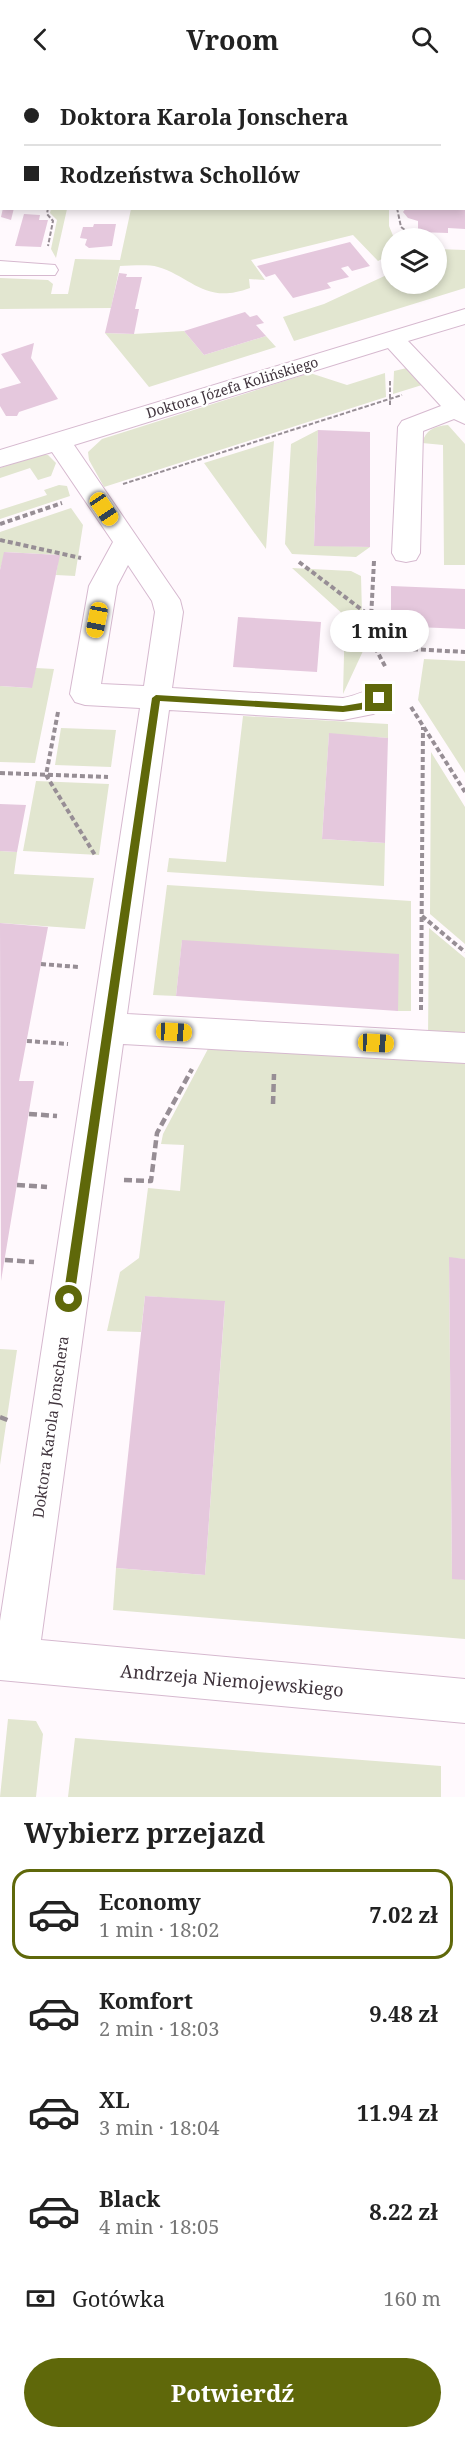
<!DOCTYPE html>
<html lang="pl">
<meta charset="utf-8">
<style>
:root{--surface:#fff;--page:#f2f2f2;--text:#222;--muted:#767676;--line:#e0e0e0;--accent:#5f680a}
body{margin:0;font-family:"Noto Serif",serif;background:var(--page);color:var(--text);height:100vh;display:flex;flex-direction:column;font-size:22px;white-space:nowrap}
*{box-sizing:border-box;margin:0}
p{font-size:20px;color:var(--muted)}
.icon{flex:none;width:33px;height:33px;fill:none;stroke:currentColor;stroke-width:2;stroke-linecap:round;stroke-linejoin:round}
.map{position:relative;height:1719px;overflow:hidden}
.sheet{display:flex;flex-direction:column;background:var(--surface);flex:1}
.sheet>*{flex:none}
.top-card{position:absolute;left:0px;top:0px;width:465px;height:132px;box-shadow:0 3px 9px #0003;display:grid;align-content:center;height:132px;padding:0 24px;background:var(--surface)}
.buttons{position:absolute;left:381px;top:150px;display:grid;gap:12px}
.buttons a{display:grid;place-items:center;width:66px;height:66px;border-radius:50%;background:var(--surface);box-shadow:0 3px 9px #0003;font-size:30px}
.end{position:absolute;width:27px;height:27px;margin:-14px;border:8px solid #5f680a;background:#fff;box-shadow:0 0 0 3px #fff}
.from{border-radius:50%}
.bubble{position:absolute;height:42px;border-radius:21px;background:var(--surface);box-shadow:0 3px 9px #0003;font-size:20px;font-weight:700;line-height:42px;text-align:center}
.car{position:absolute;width:18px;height:36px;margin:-18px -9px;border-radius:8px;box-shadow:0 0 4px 2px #0007;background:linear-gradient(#f5c518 24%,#345 0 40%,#f5c518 0 76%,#345 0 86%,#f5c518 0)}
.top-card b{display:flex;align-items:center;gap:21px;height:57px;font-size:22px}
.top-card b+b{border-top:2px solid var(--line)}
.top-card i{width:15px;height:15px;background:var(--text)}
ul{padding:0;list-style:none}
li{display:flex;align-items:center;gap:18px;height:90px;margin:0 12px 9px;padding:0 12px;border:3px solid transparent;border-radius:18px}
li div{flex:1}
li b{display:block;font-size:22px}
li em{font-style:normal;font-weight:700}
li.current{border-color:var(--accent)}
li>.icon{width:54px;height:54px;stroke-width:1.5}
h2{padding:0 24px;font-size:27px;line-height:72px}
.pay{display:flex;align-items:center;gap:15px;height:66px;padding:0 24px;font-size:22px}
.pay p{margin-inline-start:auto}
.button{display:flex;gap:12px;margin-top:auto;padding:12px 24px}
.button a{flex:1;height:69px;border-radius:36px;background:var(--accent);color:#fff;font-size:24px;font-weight:700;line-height:69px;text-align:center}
header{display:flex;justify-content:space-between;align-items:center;height:78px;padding:0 24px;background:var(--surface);font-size:27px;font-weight:700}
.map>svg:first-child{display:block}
.green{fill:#e2e6d0}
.building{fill:#e5c8dd}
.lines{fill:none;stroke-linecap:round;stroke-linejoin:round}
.minor-casing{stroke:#d6b9cf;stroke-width:2}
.major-casing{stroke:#d6b9cf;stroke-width:2}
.path-far2{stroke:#978e95;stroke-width:2;stroke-dasharray:4.5 2;stroke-linecap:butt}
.path-far1{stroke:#978e95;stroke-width:4;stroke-dasharray:5 3;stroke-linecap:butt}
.path{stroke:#978e95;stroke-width:4.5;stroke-dasharray:8 4;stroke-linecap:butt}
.minor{fill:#fff;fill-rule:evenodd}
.major{fill:#fff;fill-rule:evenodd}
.route{fill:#5f680a}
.labels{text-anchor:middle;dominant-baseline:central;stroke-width:5;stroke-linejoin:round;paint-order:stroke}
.far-street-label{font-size:14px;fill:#40343d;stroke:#fff}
.street-label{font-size:15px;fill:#40343d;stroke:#fff}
.near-street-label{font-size:18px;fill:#40343d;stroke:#fff}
</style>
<header><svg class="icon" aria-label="back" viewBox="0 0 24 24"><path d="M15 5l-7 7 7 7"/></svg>Vroom<svg class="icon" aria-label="search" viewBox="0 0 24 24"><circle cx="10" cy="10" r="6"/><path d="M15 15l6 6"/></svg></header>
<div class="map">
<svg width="465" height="1719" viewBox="0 0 465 1719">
<rect width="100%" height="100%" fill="#fff9fd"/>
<path class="green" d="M51,131H67L56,180L51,171L57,142L50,135Z
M131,131H389V148L394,160H392L391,176L378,183L353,157L251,182L265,202L249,201L250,210C205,227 192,199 158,189C147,186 131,188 120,188L111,230L0,231V200L48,202L53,206L51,216H68L75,181L120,182Z
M437,171L465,172V210L294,263L283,239L324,226L391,195L392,206H436Z
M184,253L204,277L266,258L276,269L149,309L105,255L133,256Z
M407,290L422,307L393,316L394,293Z
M310,295L347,307L385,295L386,319L104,409L89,382L88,374L102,361Z
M448,347L465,366V487H444L443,367L422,365C426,352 434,348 448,347Z
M318,352L314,467L370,469L356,479L292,476L285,466L291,366Z
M274,363L266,471L204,385Z
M41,376L48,377L56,385L51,398L38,402L30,390L0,400V390Z
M59,407L67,408L70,418L0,441V432L47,417L44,412Z
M71,430L83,447L75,498L56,497L59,477L5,474L0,492V454Z
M292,490L351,493L361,498L363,573L343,616L345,538Z
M424,581L465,583V695L418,622Z
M36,590L54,591L35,685L0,684V608L31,610Z
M243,638L388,646V660L329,656L322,761L385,765L384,808L167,794L169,780L226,784Z
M61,650L116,652L111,689L55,687Z
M431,674L465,729V866L430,836Z
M36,703L109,706L99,777L23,773Z
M0,773L17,774L14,796L94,800L85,851L0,845Z
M167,807L411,823V933H398L182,863L176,918L153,917Z
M429,850L465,880V961L428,959Z
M209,969L465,981V1181L449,1180L452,1500L465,1502V1561L113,1532L116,1490L205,1497L225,1224L145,1218L141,1254L107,1253L120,1194L139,1180L148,1110L180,1113L184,1067L161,1066L163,1056Z
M0,1271L17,1272L0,1387Z
M8,1641L36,1643L43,1656L36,1719H0Z
M75,1660L441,1688V1719H68Z"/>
<path class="building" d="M3,130H14L11,142L1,139Z
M406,130H465V151L448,150V155L418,154V143L408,140L403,134Z
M24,136L40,137L39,142H48L41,169L15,168Z
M94,146H116L112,168L89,170L85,167L87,161L80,160L83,149H93Z
M350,164L370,188L352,193L348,188L341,190L349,199L327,205L331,210L293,220L275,196L266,199L257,188Z
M119,195L127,196L126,199H142L135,231H139L134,256L105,255Z
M245,234L250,239L257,237L264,245L256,247L266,258L204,277L184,253Z
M34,265L31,280L58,321L19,334L17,338H6L0,328V311L21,305L1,276Z
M318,352L370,354V469L314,468Z
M4,474L60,477L32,610L0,608V492Z
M391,508L465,511V551L391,548Z
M238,539L321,544L317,594L233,589Z
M329,655L388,660L385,765L322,761Z
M0,726L26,727L17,774L0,773Z
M0,845L48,849L19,1003H34L1,1203Z
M182,862L399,876L398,933L176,918Z
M449,1179L465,1181V1502L452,1501Z
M145,1218L225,1223L205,1497L116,1490Z"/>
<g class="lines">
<g class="minor-casing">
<path id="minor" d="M0,183L55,187L58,192L55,197H0Z
M465,231V246L408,263L465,323V346L454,341L423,353L420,475L416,482L406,484L396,482L392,475L398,349L402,343L441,328L388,270L74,367L180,522L183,534L172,610L343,620C360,617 373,607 389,612L394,620L389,628L373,636L343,642L169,632L127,936L465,955V985L123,966L41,1562L465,1601V1645L0,1602V1543L140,630L85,627L75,624L70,616L89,508L113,464L52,374L0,389V372ZM128,487L152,523L155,534L144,608L101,606L117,508Z"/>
</g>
<g class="major-casing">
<path id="major" d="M0,25H2V37H0Z
M464,43H465V55H464Z
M0,60H2V72H0Z
M464,79H465V91H464Z"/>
</g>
<path class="path-far2" d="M48,130L47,136L53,143L48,168
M397,130L401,149L415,160
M390,303V328
M123,406L402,317"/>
<path class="path-far1" d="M0,446L62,425
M0,462L81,480
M374,483L370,560L386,590
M299,484L370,538
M373,569L465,574
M411,629L465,714
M58,634L46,697L95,777
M0,695L108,699
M422,838L465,874
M41,886L79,889
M421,932L423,649
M27,963L68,966"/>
<path class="path" d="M273,1026L274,996
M29,1036L57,1038
M124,1102L151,1103L157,1055L192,991
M17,1107L47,1109
M5,1182L34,1184
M0,1339L10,1343"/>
<use href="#minor" class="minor"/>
<use href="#major" class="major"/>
</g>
<path class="route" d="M156,617L343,628L361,625L379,617L383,620L366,631L343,634L160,623L74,1221L69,1227L63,1221L152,620Z"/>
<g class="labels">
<g class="far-street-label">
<text transform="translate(232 309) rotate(-17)">Doktora Józefa Kolińskiego</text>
</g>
<g class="street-label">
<text transform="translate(50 1349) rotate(-82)">Doktora Karola Jonschera</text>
</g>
<g class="near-street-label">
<text transform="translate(232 1602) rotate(5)">Andrzeja Niemojewskiego</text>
</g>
</g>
</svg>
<div class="buttons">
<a><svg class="icon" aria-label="layers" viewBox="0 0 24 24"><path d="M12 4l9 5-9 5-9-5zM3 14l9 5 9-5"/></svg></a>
</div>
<i class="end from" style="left:69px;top:1221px"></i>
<i class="end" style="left:379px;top:620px"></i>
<div class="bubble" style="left:330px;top:532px;width:99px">1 min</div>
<i class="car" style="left:104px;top:431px;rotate:146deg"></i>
<i class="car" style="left:97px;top:542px;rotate:191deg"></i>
<i class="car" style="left:174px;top:954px;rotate:93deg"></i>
<i class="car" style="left:376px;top:965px;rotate:93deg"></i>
<div class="top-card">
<b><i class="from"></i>Doktora Karola Jonschera</b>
<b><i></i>Rodzeństwa Schollów</b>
</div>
</div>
<section class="sheet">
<h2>Wybierz przejazd</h2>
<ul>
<li class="current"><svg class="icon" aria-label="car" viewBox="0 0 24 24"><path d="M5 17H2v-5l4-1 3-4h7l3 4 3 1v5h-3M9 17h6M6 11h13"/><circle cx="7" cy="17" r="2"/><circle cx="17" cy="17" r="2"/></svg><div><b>Economy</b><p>1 min · 18:02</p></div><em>7.02 zł</em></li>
<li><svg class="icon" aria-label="car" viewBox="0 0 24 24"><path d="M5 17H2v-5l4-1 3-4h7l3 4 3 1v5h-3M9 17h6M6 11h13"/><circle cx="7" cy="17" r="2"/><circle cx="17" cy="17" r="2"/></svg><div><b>Komfort</b><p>2 min · 18:03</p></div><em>9.48 zł</em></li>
<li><svg class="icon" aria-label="car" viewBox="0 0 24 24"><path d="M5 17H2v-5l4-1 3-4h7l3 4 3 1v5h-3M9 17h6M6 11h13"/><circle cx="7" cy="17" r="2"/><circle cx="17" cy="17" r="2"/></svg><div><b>XL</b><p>3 min · 18:04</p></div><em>11.94 zł</em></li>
<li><svg class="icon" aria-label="car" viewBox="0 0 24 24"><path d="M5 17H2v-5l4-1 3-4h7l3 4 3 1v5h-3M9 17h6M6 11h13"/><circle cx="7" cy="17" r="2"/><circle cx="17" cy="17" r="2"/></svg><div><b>Black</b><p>4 min · 18:05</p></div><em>8.22 zł</em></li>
</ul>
<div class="pay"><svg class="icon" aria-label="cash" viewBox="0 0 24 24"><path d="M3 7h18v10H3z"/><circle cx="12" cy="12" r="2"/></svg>Gotówka<p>160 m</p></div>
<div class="button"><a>Potwierdź</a></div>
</section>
